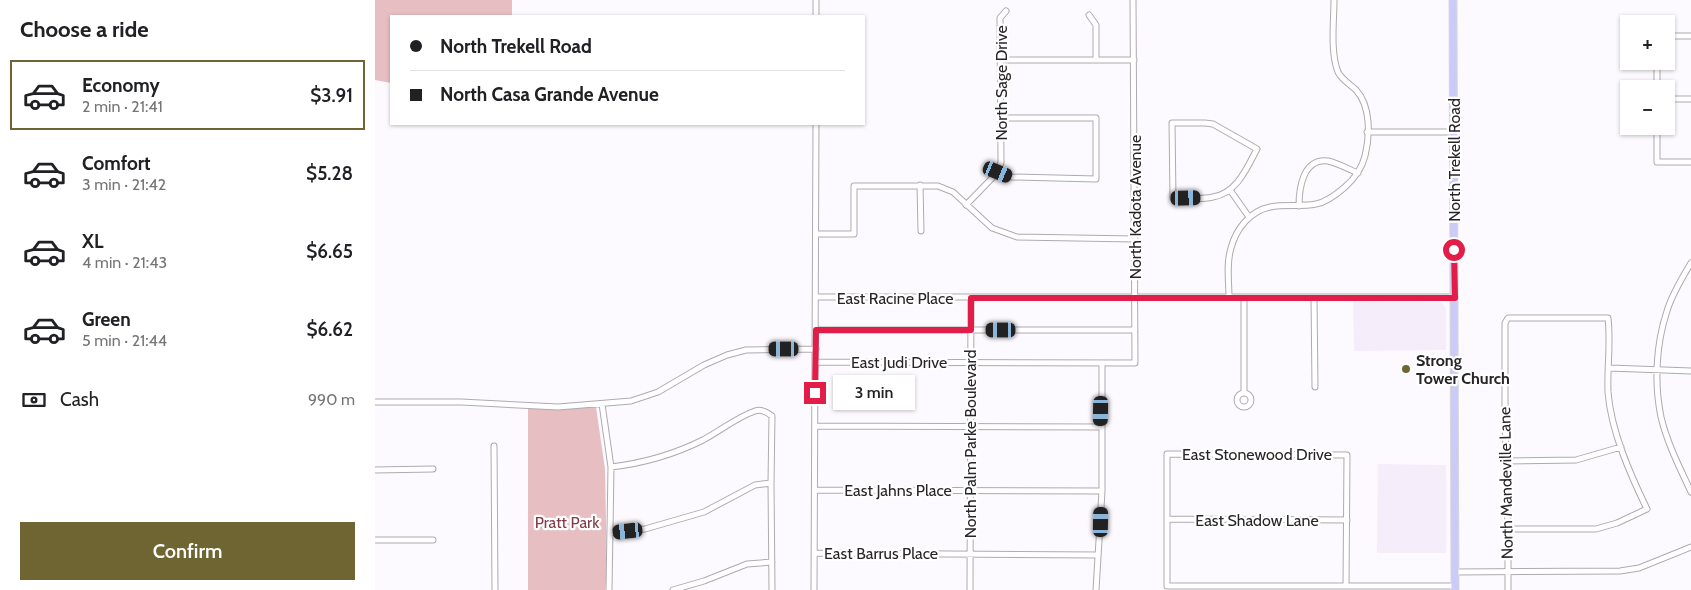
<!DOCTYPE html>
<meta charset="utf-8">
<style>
:root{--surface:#fff;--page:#f2f2f2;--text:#202124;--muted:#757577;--line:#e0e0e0;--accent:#6e6532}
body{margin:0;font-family:Cabin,sans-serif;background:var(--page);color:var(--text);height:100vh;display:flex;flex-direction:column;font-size:19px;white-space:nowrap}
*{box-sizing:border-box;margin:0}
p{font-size:16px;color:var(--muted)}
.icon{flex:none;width:28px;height:28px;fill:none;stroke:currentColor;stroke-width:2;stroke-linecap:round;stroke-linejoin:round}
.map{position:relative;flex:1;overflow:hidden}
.drawer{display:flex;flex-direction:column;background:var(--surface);width:375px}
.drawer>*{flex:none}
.top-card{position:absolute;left:15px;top:15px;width:475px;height:110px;border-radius:0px;box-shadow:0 1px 4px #0004;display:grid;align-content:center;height:110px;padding:0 20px;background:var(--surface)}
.controls{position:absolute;left:1245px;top:15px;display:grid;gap:10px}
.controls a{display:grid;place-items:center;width:55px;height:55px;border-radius:0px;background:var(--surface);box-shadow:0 1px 4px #0004;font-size:25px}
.end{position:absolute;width:22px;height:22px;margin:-11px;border:6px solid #e11d48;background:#fff;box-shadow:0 0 0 2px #fff}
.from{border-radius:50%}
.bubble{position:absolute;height:35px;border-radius:0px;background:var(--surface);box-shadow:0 1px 4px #0004;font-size:16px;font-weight:600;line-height:35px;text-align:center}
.car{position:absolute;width:15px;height:30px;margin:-15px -8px;border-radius:6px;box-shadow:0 0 4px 1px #0007;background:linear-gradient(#222 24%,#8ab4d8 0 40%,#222 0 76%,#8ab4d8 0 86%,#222 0)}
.top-card b{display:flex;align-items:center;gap:18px;height:48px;font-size:19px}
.top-card b+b{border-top:1px solid var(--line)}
.top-card i{width:12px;height:12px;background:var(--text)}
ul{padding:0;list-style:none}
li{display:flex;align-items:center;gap:15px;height:70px;margin:0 10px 8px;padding:0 10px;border:2px solid transparent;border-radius:0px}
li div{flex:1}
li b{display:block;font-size:19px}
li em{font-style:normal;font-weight:600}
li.on{border-color:var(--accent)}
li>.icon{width:45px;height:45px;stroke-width:1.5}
h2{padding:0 20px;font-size:22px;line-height:60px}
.pay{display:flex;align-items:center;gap:12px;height:55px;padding:0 20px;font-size:19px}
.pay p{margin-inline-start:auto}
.primary-button{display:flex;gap:10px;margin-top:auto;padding:10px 20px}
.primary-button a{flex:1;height:58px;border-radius:0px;background:var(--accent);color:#fff;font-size:20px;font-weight:600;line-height:58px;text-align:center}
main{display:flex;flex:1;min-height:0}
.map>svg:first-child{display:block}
.built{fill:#f5edfa}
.green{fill:#e7bfc2}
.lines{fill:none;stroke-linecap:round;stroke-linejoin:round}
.minor-casing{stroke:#aeaab0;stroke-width:7}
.major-casing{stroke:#d8d8d8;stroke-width:9}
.minor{stroke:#fff;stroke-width:5}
.major{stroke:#cccbf7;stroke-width:7}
.route{stroke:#e11d48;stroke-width:6}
.poi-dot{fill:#6e6532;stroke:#fff;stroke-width:2}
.labels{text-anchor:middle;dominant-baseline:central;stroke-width:4.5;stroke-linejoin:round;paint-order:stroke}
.street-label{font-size:16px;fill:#272528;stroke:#fff}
.poi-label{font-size:16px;font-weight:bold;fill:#272528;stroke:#fff;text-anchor:start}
.park-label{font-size:16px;fill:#813c46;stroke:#fff}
</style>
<main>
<section class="drawer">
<h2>Choose a ride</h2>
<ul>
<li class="on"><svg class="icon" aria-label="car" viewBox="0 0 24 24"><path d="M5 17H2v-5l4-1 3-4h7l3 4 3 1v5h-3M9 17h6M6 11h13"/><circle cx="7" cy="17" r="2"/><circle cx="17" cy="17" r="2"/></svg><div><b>Economy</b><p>2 min · 21:41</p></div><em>$3.91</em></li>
<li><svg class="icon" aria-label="car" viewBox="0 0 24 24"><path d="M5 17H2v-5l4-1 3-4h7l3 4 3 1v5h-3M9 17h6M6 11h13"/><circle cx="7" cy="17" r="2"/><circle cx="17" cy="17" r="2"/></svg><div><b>Comfort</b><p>3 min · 21:42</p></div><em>$5.28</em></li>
<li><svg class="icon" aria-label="car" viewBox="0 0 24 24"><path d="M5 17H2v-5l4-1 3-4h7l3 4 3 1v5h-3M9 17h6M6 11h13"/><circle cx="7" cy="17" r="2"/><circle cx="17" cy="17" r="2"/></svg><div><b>XL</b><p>4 min · 21:43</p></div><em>$6.65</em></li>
<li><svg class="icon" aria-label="car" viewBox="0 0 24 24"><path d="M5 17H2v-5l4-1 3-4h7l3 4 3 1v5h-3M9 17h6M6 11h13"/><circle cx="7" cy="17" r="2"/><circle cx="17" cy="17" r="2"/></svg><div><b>Green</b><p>5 min · 21:44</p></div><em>$6.62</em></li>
</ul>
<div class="pay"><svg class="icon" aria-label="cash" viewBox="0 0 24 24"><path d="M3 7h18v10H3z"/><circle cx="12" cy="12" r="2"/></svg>Cash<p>990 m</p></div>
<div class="primary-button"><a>Confirm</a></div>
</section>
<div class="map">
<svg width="1316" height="590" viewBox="0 0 1316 590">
<rect width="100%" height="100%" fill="#fdfaff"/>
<path class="built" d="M978,301L1064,302L1068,304L1071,308V350L979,351Z
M1003,464L1071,465V553H1002Z"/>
<path class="green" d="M0,0H137V16H16V83L0,80Z
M153,407H221L230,469L232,576L230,590H153Z"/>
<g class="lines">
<g class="minor-casing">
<path id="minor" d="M441,0V16
M714,15L721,25V60
M1291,36H1316
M625,60H759
M1282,89V61
M1291,99H1316
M797,123H830L838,124L882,149C872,168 862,193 838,197C826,200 811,198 798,198Z
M1282,126V162H1316
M992,132H1079
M623,172L637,177L721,179V118H626
M545,185L546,231
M855,190L874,217
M591,205L623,172L626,162L625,18L631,11
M924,206C924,188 928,158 953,161C963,163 973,169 983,173
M441,234H479V186H563L578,192L617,228L642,237L760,239
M1316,263C1307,278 1297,294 1292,311C1281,344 1279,383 1286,417C1292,443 1305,468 1316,492
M441,297H1080
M854,297C854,282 851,264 856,248C861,229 875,211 895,207C910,204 926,207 941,204C952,202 962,194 970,187C979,179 987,168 990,156C995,136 996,106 981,90C976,85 966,79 963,72C955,52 959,21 959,0
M869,298V393
M939,298L940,387
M441,330H760
M441,362L760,363L758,0
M1234,368L1316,371
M862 400a7 7 0 1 1 14 0a7 7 0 1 1-14 0Z
M0,402H86L183,407L256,401L283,392L329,365L352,355L371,350L441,349
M227,404L236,467L234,590
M441,426L726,427
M119,446L120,590
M1131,461L1201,460L1246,447
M236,467C270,463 298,455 328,440C345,431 362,417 380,411C386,409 392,412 397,416L396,483L397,590
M0,470L58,469
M440,490L727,491
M792,519L972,520
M235,533L270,529L329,512L380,485L396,483
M0,540H58
M439,553L722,555
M1080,572L1245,571L1264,568L1316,547
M971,586L972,455L792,454V586H1080
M298,590L329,581L372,564L397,562
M439,590L441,124
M595,590L596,298
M721,590L727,491V364
M1133,590V529L1130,418V323L1133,318H1233C1236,343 1232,367 1233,392C1236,431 1255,474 1272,509L1242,523L1221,529H1133"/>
</g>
<g class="major-casing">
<path id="major" d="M1078,0L1080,590"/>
</g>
<use href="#minor" class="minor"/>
<use href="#major" class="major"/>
</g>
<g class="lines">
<path class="route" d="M440,393L441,330H596V298H1080L1079,250"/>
</g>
<circle class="poi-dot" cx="1031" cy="369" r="5"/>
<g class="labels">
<g class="street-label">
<text transform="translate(626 83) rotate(-90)">North Sage Drive</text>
<text transform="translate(1079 160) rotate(-90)">North Trekell Road</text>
<text transform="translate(760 207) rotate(-90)">North Kadota Avenue</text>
<text x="520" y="298">East Racine Place</text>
<text x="524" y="362">East Judi Drive</text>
<text transform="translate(595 444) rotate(-90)">North Palm Parke Boulevard</text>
<text x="882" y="454">East Stonewood Drive</text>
<text transform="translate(1131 483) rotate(-91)">North Mandeville Lane</text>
<text x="523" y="490">East Jahns Place</text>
<text x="882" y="520">East Shadow Lane</text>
<text x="506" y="553">East Barrus Place</text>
</g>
<g class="poi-label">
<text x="1041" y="360">Strong<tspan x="1041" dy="18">Tower Church</tspan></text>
</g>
<g class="park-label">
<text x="192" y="522">Pratt Park</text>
</g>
</g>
</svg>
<div class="controls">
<a>+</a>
<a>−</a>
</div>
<i class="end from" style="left:1079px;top:250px"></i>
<i class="end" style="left:440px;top:393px"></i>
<div class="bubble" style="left:458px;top:375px;width:82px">3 min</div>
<i class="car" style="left:623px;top:172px;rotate:112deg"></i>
<i class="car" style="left:811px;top:198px;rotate:89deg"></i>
<i class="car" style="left:626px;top:330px;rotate:270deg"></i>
<i class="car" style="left:409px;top:349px;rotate:270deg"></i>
<i class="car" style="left:726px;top:411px;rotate:181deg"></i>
<i class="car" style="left:726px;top:522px;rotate:1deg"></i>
<i class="car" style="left:253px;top:531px;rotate:264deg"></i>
<div class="top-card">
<b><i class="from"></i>North Trekell Road</b>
<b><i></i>North Casa Grande Avenue</b>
</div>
</div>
</main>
